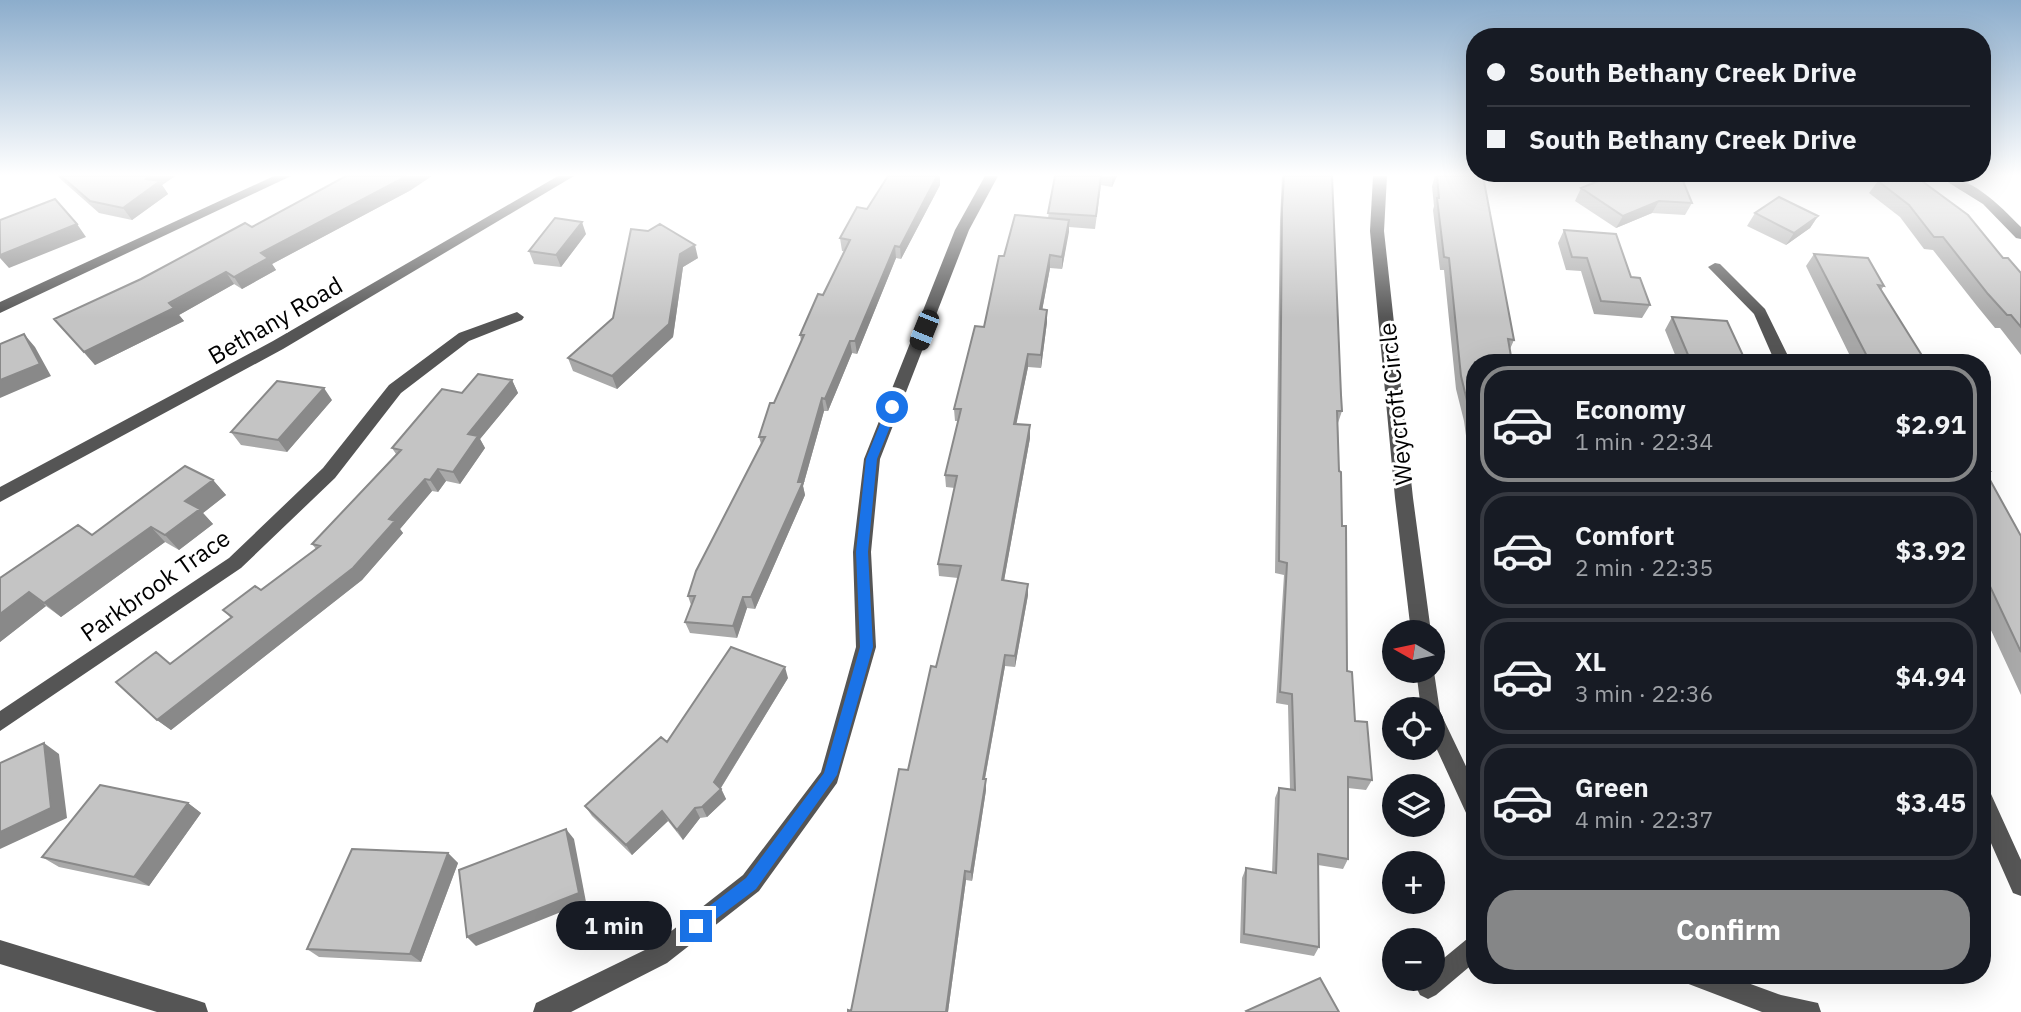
<!DOCTYPE html>
<meta charset="utf-8">
<style>
:root{--surface:#171b24;--page:#242831;--text:#f1f3f6;--muted:#9ea1a6;--line:#363941;--accent:#858687}
body{margin:0;font-family:"IBM Plex Sans",sans-serif;background:var(--page);color:var(--text);height:100vh;display:flex;flex-direction:column;font-size:26px;white-space:nowrap}
*{box-sizing:border-box;margin:0}
p{font-size:23px;color:var(--muted)}
.icon{flex:none;width:38px;height:38px;fill:none;stroke:currentColor;stroke-width:2;stroke-linecap:round;stroke-linejoin:round}
.map{position:relative;flex:1;overflow:hidden}
.sheet{position:absolute;left:1466px;top:354px;width:525px;height:630px;display:flex;flex-direction:column;background:var(--surface);border-radius:28px;box-shadow:0 7px 28px #0002}
.sheet>*{flex:none}
.hud{position:absolute;left:1466px;top:28px;width:525px;height:154px;border-radius:28px;box-shadow:0 7px 28px #0002;display:grid;align-content:center;height:154px;padding:0 21px;background:var(--surface)}
.needle{width:46px;rotate:279deg}
.controls{position:absolute;left:1382px;top:620px;display:grid;gap:14px}
.controls a{display:grid;place-items:center;width:63px;height:63px;border-radius:50%;background:var(--surface);box-shadow:0 7px 28px #0002;font-size:35px}
.end{position:absolute;width:32px;height:32px;margin:-16px;border:9px solid #1a73e8;background:#fff;box-shadow:0 0 0 4px #fff}
.from{border-radius:50%}
.bubble{position:absolute;height:49px;border-radius:24px;background:var(--surface);box-shadow:0 7px 28px #0002;font-size:23px;font-weight:700;line-height:49px;text-align:center}
.car{position:absolute;width:21px;height:42px;margin:-21px -10px;border-radius:9px;box-shadow:0 0 5px 2px #0007;background:linear-gradient(#222 24%,#8ab4d8 0 40%,#222 0 76%,#8ab4d8 0 86%,#222 0)}
.hud b{display:flex;align-items:center;gap:24px;height:66px;font-size:26px}
.hud b+b{border-top:2px solid var(--line)}
.hud i{width:18px;height:18px;background:var(--text)}
ul{padding:12px 0 0;list-style:none}
li{display:flex;align-items:center;gap:21px;height:116px;margin:0 14px 10px;padding:0 7px;border:4px solid var(--line);border-radius:28px}
li div{flex:1}
li b{display:block;font-size:26px}
li em{font-style:normal;font-weight:700}
li.selected{border-color:var(--accent)}
li>.icon{width:63px;height:63px;stroke-width:1.5}
.cta{display:flex;gap:14px;margin-top:auto;padding:14px 21px}
.cta a{flex:1;height:80px;border-radius:28px;background:var(--accent);color:#fff;font-size:28px;font-weight:700;line-height:80px;text-align:center}
.map>svg:first-child{display:block}
.lines{fill:none;stroke-linecap:round;stroke-linejoin:round}
.minor{fill:#555;fill-rule:evenodd}
.wall{fill:#a9a9a9}
.shaded-wall{fill:#898989}
.building{fill:#c4c4c4;stroke:#898989;stroke-width:2}
.route{fill:#1a73e8}
.labels{text-anchor:middle;dominant-baseline:central;stroke-width:6;stroke-linejoin:round;paint-order:stroke}
.street-label{font-size:24px;fill:#000;stroke:#fff}
</style>
<div class="map">
<svg width="2021" height="1012" viewBox="0 0 2021 1012">
<rect width="100%" height="100%" fill="#fff"/>
<g class="lines">
<path class="minor" d="M274,176H291L0,313V302Z
M558,176H574L283,349L0,502V487L273,341Z
M985,176H998L969,230L880,459L871,552L876,647L837,783L759,891L667,963L571,1012H533L536,1003L651,947L743,875L821,772L856,647L853,552L864,459L955,230Z
M1373,176H1387L1384,231L1413,498L1431,632H1411L1395,498L1370,231Z
M1938,176C1972,176 1998,204 2021,227V239L2016,238L1983,204Z
M1715,263L1720,264L1765,309L1791,362H1775L1754,314L1708,267Z
M517,312L524,317L522,320L469,341L401,393L335,478L241,568L0,731V711L229,558L323,468L389,385L459,333Z
M1433,665L1440,712L1475,785V818L1467,815L1433,741V709H1421L1416,670H1433Z
M1983,791L1991,794L2021,860V896L2013,893L1983,825Z
M1475,935V962L1436,995L1428,999L1420,995L1416,987L1420,979L1433,978V967L1467,939Z
M0,940L196,1000L205,1003L208,1012H157L0,964Z
M1682,975H1726L1781,995L1818,1003L1821,1012H1762L1686,983Z"/>
</g>
<path class="wall" d="M57,176H175L162,185L168,194L132,220L99,213Z
M888,176H940V185L901,259L896,258L857,354L852,353L828,411H824L803,486L805,495L755,609L747,608L737,638L690,633L685,622L691,605L688,596L761,444L759,437L801,341L800,335L823,295L844,251H842L840,238L867,209Z
M1055,176H1117L1112,187L1101,185L1095,229L1069,227L1062,269L1050,268L1042,310H1047V322L1041,368L1028,367L1016,424L1030,438L1004,580L1028,595L1015,667L1005,666L985,779L986,790L972,881L966,880L948,1012H848L851,1011L908,770L936,667L958,578L939,576L938,564L955,488L946,487L945,475L958,421H955L954,409L984,327L1004,256L1048,218Z
M1282,176H1332L1342,411L1338,423L1339,471L1347,671L1355,721L1372,780L1366,790L1348,788V859L1343,869L1318,865L1319,947L1314,956L1240,943L1242,878L1246,868L1272,873L1275,798L1279,788L1290,789L1288,705L1276,703L1284,575L1275,573L1280,221Z
M1435,176H1483L1514,340L1510,349L1475,362V501L1464,421L1456,389L1444,270H1440L1433,210L1434,206L1432,186Z
M1878,181L2003,258L2021,273V355L2000,328H1995L1977,306L1933,250L1924,249L1900,217L1869,193Z
M1581,188L1692,203L1685,215L1652,213L1616,228L1575,201Z
M411,190L272,264L276,270L242,289L234,284L179,315L184,321L95,365L54,319L252,227Z
M1755,213L1818,216L1810,228L1786,245L1747,226Z
M631,229L698,258L683,267L673,337L617,389L573,371L568,358L613,318Z
M1564,230L1631,277L1650,305L1642,318L1594,314L1581,271L1566,270L1558,243Z
M586,234L561,267L534,264L529,251Z
M1814,254L1884,286L1881,290L1926,362H1853L1806,266Z
M1672,317L1746,362H1678L1665,330Z
M512,380L518,393L480,439L485,448L460,484L446,481L438,492L432,491L400,529L403,533L362,580L171,730L157,720L170,664L231,618L223,610L261,590L316,549L312,544L396,454L392,448L462,393Z
M332,400L287,452L241,445L231,432Z
M1983,461L1990,471L1987,474L2021,536V695L1983,613Z
M213,480L226,495L203,513L213,524L179,550L165,542L61,617L46,606L0,642V578L92,535Z
M788,678L721,788L726,799L707,817L700,818L683,840L668,821L632,855L592,816L585,806L667,742Z
M188,803L201,813L149,886L59,867L42,857Z
M448,853L458,863L421,962L319,957L307,949Z"/>
<path class="shaded-wall" d="M149,176H175L162,185L168,194L132,220L123,208L146,179Z
M407,176H432L411,190L272,264L276,270L242,289L234,277L261,253Z
M937,176H940V185L901,259L900,247Z
M1112,176H1117L1112,187Z
M1659,201L1652,213L1616,228L1623,216Z
M1818,216L1810,228L1786,245L1794,233Z
M1069,220V232L1062,269V257Z
M582,222L586,234L561,267L556,255Z
M77,224L86,237L9,268L0,258V255Z
M695,245L698,258L683,267L673,337L617,389L612,376L680,254Z
M895,246L896,258L857,354L855,341Z
M1050,255V268L1040,322V309Z
M226,272L234,284L179,315L184,321L95,365L84,352Z
M1047,310V322L1041,368V355Z
M24,334L35,347L51,376L0,398V380Z
M850,341L852,353L828,411L825,399Z
M1028,354V367L1014,436V424Z
M512,380L518,393L480,439L485,448L460,484L453,472L468,434Z
M324,388L332,400L287,452L278,440Z
M822,398L824,411L803,486L805,495L755,609L751,597L798,482Z
M1030,425V438L1002,592V580Z
M438,469L446,481L438,492L430,480Z
M425,479L432,491L400,529L403,533L362,580L171,730L157,720L389,519Z
M213,480L226,495L203,513L213,524L179,550L165,535L185,501Z
M151,527L165,542L61,617L44,603Z
M1028,584V595L1015,667V656Z
M29,592L46,606L0,642V614Z
M743,597L747,608L737,638L733,626Z
M1005,655V666L983,789V779Z
M785,667L788,678L720,789H721L726,799L707,817L702,807L714,782Z
M44,743L59,754L67,818L0,849V832Z
M986,779V790L972,881L971,872Z
M188,803L201,813L149,886L134,877Z
M695,808L700,818L683,840L677,830Z
M662,811L668,821L632,855L626,845Z
M566,829L574,839L586,902L476,946L467,937Z
M448,853L458,863L421,962L410,954Z
M965,871L966,880L948,1012H946Z"/>
<path class="building" d="M61,176H149L146,179L160,181L123,208L90,201Z
M346,176H407L261,253L268,258L234,277L226,272L169,303L174,308L84,352L54,319L141,279L245,223L252,227Z
M888,176H937L900,247L895,246L855,341H850L825,399L822,398L798,482H803L751,597H743L733,626L685,622L695,596H688L696,571L765,437H759L770,403H774L804,335H800L818,294L823,295L850,240L840,238L857,207L867,209Z
M1055,176H1101L1096,216L1048,213Z
M1284,176H1332L1341,395L1342,411H1337L1339,471L1341,472L1342,526H1346L1347,671L1352,672L1355,721L1367,722L1372,780L1348,777V859L1318,854L1319,947L1244,934L1246,868L1276,873L1279,788L1295,790L1292,694L1280,692L1287,563L1279,561L1282,208Z
M1437,176H1483L1514,340L1508,339L1512,362H1475V449L1469,409L1461,376L1449,258L1444,257L1437,198H1439Z
M1611,176H1681L1692,203L1659,201L1623,216L1581,188Z
M1906,176H1915L1968,215L2003,258H2008L2021,273V327L2011,315H2007L1988,294L1943,237H1934L1909,205L1878,181Z
M1779,197L1818,216L1794,233L1755,213Z
M55,199L77,224L0,255V220Z
M1015,215L1069,220L1062,257L1050,255L1040,309L1047,310L1041,355L1028,354L1014,424L1030,425L1002,580L1028,584L1015,656L1005,655L983,779H986L971,872L965,871L946,1012H848V1010L851,1011L899,769L908,770L931,666L936,667L961,566L938,564L957,476L945,475L961,409H954L975,326L984,327L999,256H1004Z
M555,218L582,222L556,255L529,251Z
M660,224L695,245L680,254L669,324L612,376L568,358L613,318L631,229L648,231Z
M1564,230L1616,234L1631,277L1640,278L1650,305L1601,301L1587,258L1572,257Z
M1814,254L1868,258L1884,286L1878,285L1926,362H1870Z
M1672,317L1727,321L1746,362H1691Z
M24,334L40,364L0,380V344Z
M478,374L512,380L468,434L478,436L453,472L438,469L430,480L425,479L389,519L395,521L353,568L157,720L116,682L156,652L170,664L232,617L223,610L255,586L261,590L320,546L312,544L401,450L392,448L442,389L462,393Z
M277,381L324,388L278,440L231,432Z
M1983,461L1990,471H1985L2021,536V652L1988,582L1984,581L1983,580Z
M185,466L213,480L185,501L200,509L165,535L151,527L44,603L29,592L0,614V578L78,525L92,535Z
M731,647L785,667L714,782L721,789L702,807L695,808L677,830L662,811L626,845L585,806L661,737L667,742Z
M44,743L51,808L0,832V763Z
M100,785L188,803L134,877L42,857Z
M566,829L579,893L467,937L459,870Z
M352,849L448,853L410,954L307,949Z
M1320,978L1339,1012H1247L1246,1011Z"/>
<linearGradient id="sky" x2="0" y2="1"><stop stop-color="#8cadcc"/><stop offset="0.55" stop-color="#fff"/><stop offset="1" stop-color="#fff" stop-opacity="0"/></linearGradient>
<rect width="2021" height="318" fill="url(#sky)"/>
<path class="route" d="M892,403L898,407L877,459L868,552L873,647L837,775L756,889L696,934L690,932L688,926L690,921L746,878L824,773L860,647L856,552L866,459L887,407Z"/>
<g class="labels">
<g class="street-label">
<text transform="translate(275 320) rotate(-30)">Bethany Road</text>
<text transform="translate(1395 404) rotate(-96)">Weycroft Circle</text>
<text transform="translate(155 585) rotate(-35)">Parkbrook Trace</text>
</g>
</g>
</svg>
<div class="controls">
<a><svg class="needle" viewBox="-14 -14 28 28"><path d="M0-13l5 13h-10z" fill="#e53935"/><path d="M0 13l5-13h-10z" fill="#9ea1a6"/></svg></a>
<a><svg class="icon" aria-label="locate" viewBox="0 0 24 24"><circle cx="12" cy="12" r="6"/><path d="M12 2v4M12 18v4M2 12h4M18 12h4"/></svg></a>
<a><svg class="icon" aria-label="layers" viewBox="0 0 24 24"><path d="M12 4l9 5-9 5-9-5zM3 14l9 5 9-5"/></svg></a>
<a>+</a>
<a>−</a>
</div>
<i class="end from" style="left:892px;top:407px"></i>
<i class="end" style="left:696px;top:926px"></i>
<div class="bubble" style="left:556px;top:901px;width:116px">1 min</div>
<i class="car" style="left:924px;top:330px;rotate:202deg"></i>
<div class="hud">
<b><i class="from"></i>South Bethany Creek Drive</b>
<b><i></i>South Bethany Creek Drive</b>
</div>
<section class="sheet">
<ul>
<li class="selected"><svg class="icon" aria-label="car" viewBox="0 0 24 24"><path d="M5 17H2v-5l4-1 3-4h7l3 4 3 1v5h-3M9 17h6M6 11h13"/><circle cx="7" cy="17" r="2"/><circle cx="17" cy="17" r="2"/></svg><div><b>Economy</b><p>1 min · 22:34</p></div><em>$2.91</em></li>
<li><svg class="icon" aria-label="car" viewBox="0 0 24 24"><path d="M5 17H2v-5l4-1 3-4h7l3 4 3 1v5h-3M9 17h6M6 11h13"/><circle cx="7" cy="17" r="2"/><circle cx="17" cy="17" r="2"/></svg><div><b>Comfort</b><p>2 min · 22:35</p></div><em>$3.92</em></li>
<li><svg class="icon" aria-label="car" viewBox="0 0 24 24"><path d="M5 17H2v-5l4-1 3-4h7l3 4 3 1v5h-3M9 17h6M6 11h13"/><circle cx="7" cy="17" r="2"/><circle cx="17" cy="17" r="2"/></svg><div><b>XL</b><p>3 min · 22:36</p></div><em>$4.94</em></li>
<li><svg class="icon" aria-label="car" viewBox="0 0 24 24"><path d="M5 17H2v-5l4-1 3-4h7l3 4 3 1v5h-3M9 17h6M6 11h13"/><circle cx="7" cy="17" r="2"/><circle cx="17" cy="17" r="2"/></svg><div><b>Green</b><p>4 min · 22:37</p></div><em>$3.45</em></li>
</ul>
<div class="cta"><a>Confirm</a></div>
</section>
</div>
